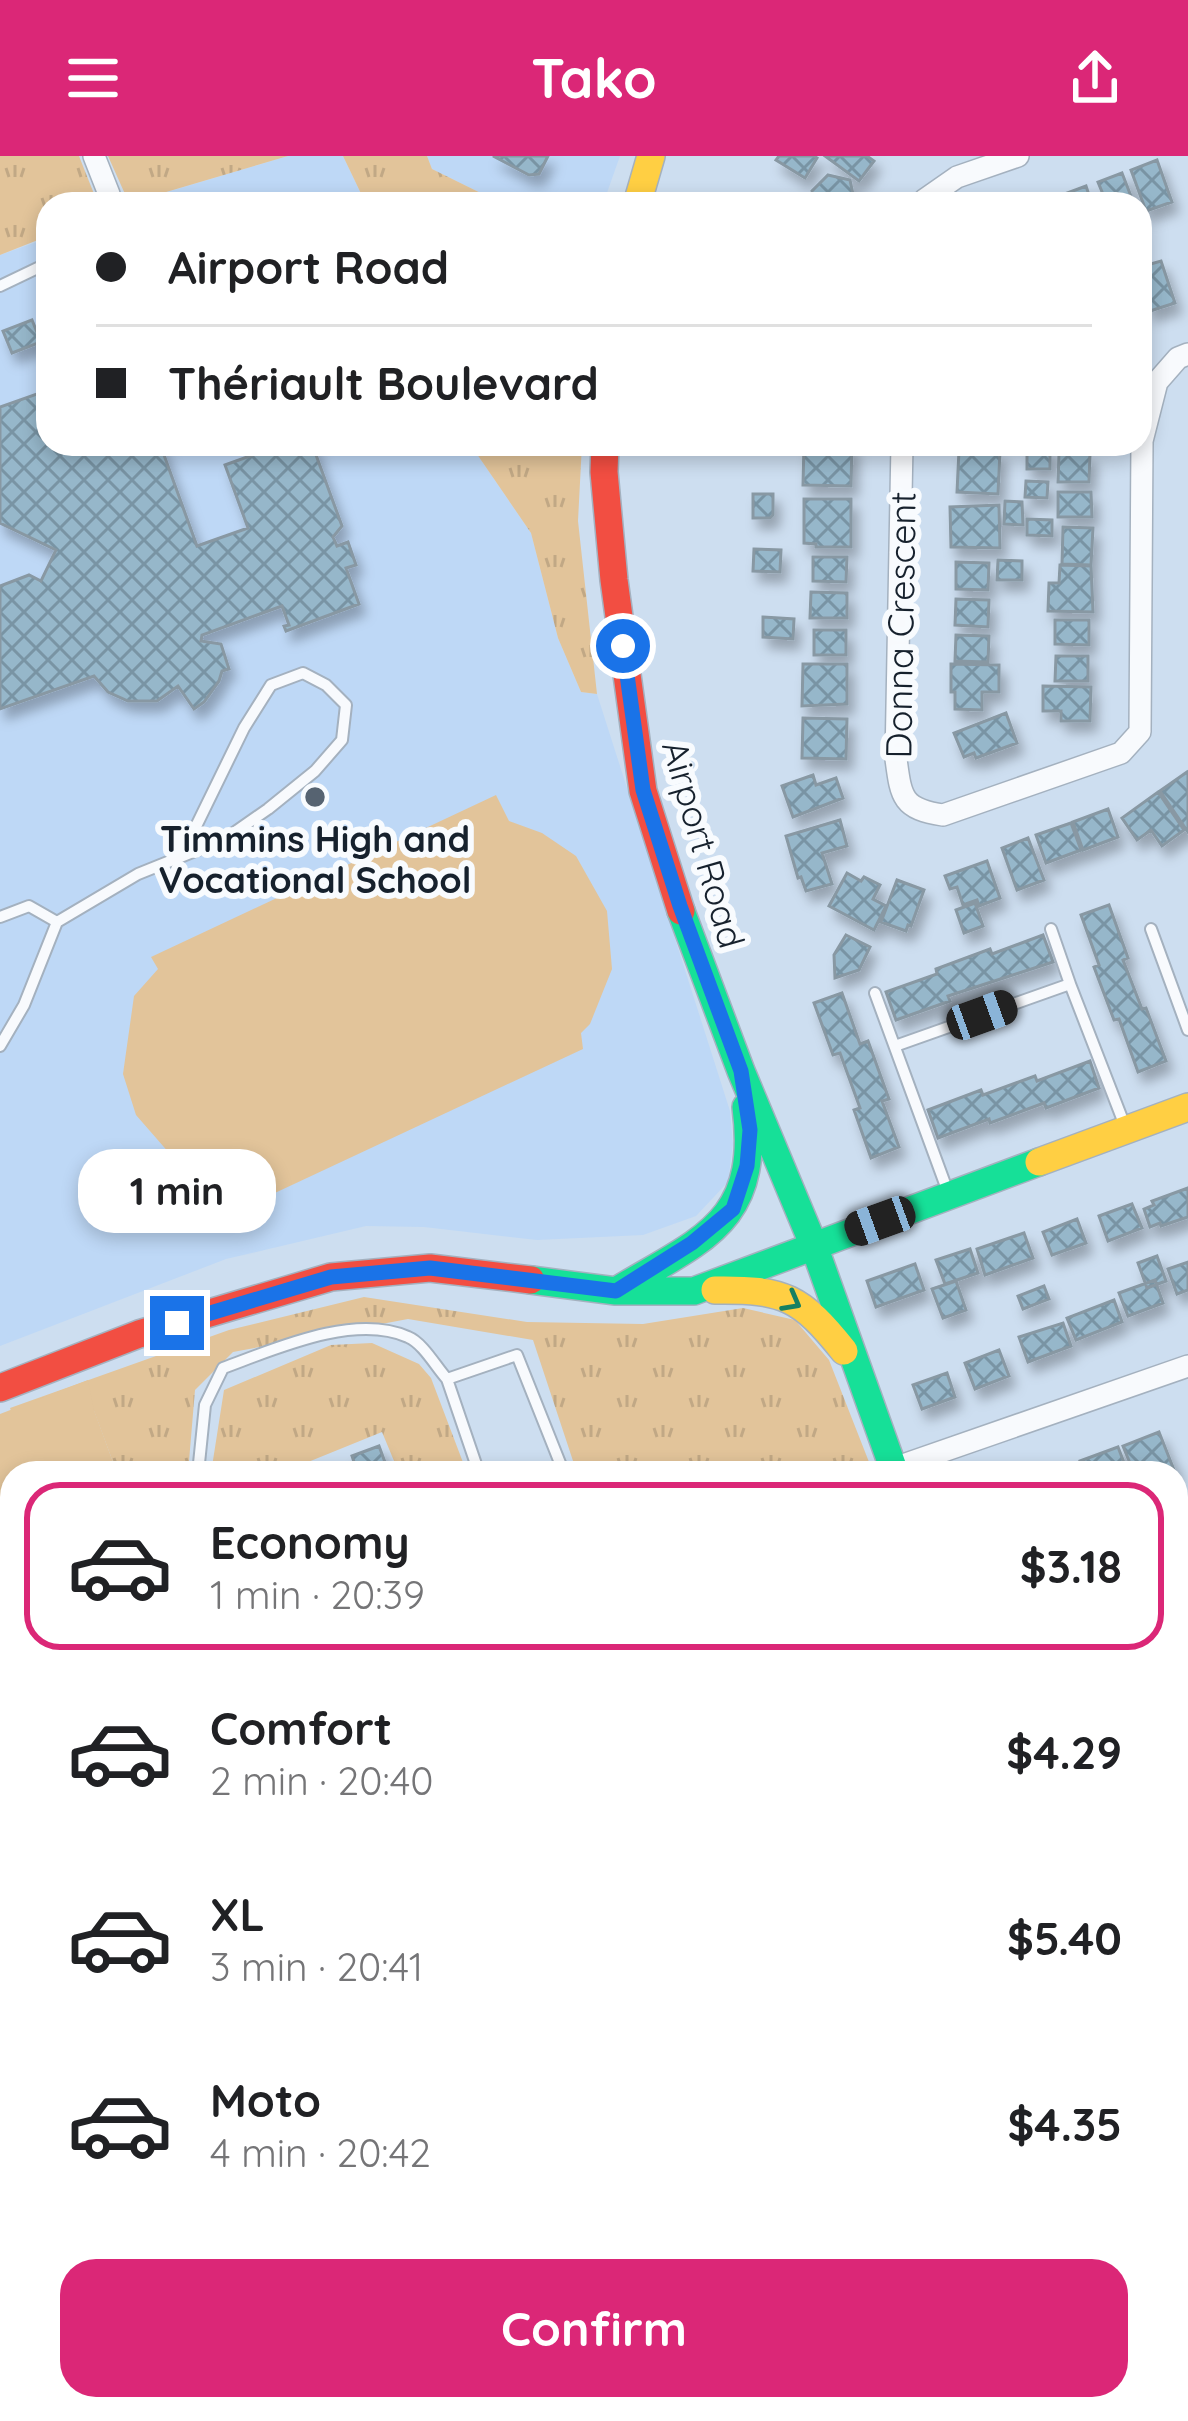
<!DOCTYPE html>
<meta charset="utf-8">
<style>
:root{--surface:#fff;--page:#f6f6f6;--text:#202124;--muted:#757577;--line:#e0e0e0;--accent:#db2777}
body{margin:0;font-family:Quicksand,sans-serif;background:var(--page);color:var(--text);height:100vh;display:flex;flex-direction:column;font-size:45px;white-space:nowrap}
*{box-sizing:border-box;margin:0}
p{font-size:39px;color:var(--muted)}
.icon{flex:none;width:66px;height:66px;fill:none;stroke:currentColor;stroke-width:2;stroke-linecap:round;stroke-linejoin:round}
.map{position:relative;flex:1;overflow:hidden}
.side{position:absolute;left:0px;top:1305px;width:1188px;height:960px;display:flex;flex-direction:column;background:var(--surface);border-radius:36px 36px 0 0;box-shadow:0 6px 18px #0003}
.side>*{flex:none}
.top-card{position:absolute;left:36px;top:36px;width:1116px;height:264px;border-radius:36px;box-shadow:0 6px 18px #0003;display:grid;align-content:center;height:264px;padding:0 60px;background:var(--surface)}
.end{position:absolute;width:54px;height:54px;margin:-27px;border:15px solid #1a73e8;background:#fff;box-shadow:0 0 0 6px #fff}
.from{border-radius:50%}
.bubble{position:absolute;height:84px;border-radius:36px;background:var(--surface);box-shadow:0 6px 18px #0003;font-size:39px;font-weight:800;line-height:84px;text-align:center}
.car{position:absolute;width:36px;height:72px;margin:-36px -18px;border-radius:15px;box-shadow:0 0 9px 3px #0007;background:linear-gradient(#222 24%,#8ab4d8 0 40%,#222 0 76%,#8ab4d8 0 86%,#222 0)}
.top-card b{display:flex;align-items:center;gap:42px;height:114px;font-size:45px}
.top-card b+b{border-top:3px solid var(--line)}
.top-card i{width:30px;height:30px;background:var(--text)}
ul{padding:21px 0 0;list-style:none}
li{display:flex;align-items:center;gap:36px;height:168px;margin:0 24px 18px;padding:0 36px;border:6px solid transparent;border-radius:36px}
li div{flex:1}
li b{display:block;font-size:45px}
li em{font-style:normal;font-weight:800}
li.active{border-color:var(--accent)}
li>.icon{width:108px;height:108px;stroke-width:1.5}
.action{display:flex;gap:24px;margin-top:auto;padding:24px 60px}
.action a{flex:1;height:138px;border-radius:36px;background:var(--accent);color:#fff;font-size:48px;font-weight:800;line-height:138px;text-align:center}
header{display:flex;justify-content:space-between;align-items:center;height:156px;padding:0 60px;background:var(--accent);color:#fff;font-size:54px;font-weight:800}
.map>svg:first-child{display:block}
.built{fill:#bed8f6}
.grass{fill:url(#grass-tufts)}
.pitch{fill:#e2c49a}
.building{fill:url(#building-cross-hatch);stroke:#8898a3;stroke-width:3;filter:url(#shadow)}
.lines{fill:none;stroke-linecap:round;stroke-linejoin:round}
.lane-casing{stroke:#a4b1bf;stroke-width:14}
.street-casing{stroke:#a4b1bf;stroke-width:24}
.fast-casing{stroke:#a4b1bf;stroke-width:30}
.slow-casing{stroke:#a4b1bf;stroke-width:30}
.jam-casing{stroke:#a4b1bf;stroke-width:30}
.lane{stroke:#f8fafd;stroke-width:10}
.street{stroke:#f8fafd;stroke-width:21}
.fast{stroke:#16e098;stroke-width:27}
.slow{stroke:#ffcf43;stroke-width:27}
.jam{stroke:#f24e42;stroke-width:27}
.oneway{stroke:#168062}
.route{stroke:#1a73e8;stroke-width:15}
.poi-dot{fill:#566371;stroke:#f8fbfe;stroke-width:4.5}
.labels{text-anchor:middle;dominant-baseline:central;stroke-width:12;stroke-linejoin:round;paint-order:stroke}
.street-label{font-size:36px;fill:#16212d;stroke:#f8fbfe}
.poi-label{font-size:36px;font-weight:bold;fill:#16212d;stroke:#f8fbfe}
</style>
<header><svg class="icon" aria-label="menu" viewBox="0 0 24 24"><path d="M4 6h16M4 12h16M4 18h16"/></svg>Tako<svg class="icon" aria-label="share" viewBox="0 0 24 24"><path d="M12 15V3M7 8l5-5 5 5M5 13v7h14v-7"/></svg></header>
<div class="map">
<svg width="1188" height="2265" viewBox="0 0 1188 2265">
<defs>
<pattern id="grass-tufts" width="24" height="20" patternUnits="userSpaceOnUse" patternTransform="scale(3)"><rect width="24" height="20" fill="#e2c49a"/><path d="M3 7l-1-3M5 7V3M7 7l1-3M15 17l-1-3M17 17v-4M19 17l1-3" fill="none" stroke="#c1a885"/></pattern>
<pattern id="building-cross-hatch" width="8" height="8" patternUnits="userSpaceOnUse" patternTransform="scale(3)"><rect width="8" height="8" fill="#96b7ca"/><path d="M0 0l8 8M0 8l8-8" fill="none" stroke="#7994a4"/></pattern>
<filter id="shadow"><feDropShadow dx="6" dy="10" stdDeviation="6" flood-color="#0004"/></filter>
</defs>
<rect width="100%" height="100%" fill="#cddef0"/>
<path class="built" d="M288,0H343L366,48H127Z
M427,0H620L603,48H503L432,13Z
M48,82V288H470L531,377L558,482L581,536L597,538L730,955L733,988L728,1026L696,1060L643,1079L537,1084L424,1071L366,1070L226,1103L0,1190V99Z
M1188,1762V2038L1176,2005V1766Z"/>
<path class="grass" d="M0,0H79L98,48H48V80L0,99Z
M108,0H288L129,47Z
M343,0H427L432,13L503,48H366Z
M470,288H582L578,365L597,538L581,536L558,482L531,377Z
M364,1141L527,1166L643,1168L743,1152L795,1164L829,1204L869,1306L837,1317H577L533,1184L408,1163L233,1196L195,1234L188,1317H117L94,1255L20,1278L10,1252L229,1174Z
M372,1187L419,1208L431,1222L467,1317H399L382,1276L281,1317H211L224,1234L331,1189Z"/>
<path class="pitch" d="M496,639L509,665L542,677L576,700L607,755L612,813L590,868L581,877L583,893L232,1057L220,1029L177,1006L136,959L123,918L134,840L158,813L151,801Z
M88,1224L94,1254L117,1317H12V1804L0,1808V1258Z
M968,2253H1165L1169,2265H972Z"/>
<path class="building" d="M493,0H548L539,18L529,19Z
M779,0H814L817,2L805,22L776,4Z
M825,0H867L874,5L859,25Z
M1157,4L1172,46L1146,55L1131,14Z
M1122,17L1134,48H1107L1098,26Z
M828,19L850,24L855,48H816L812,35Z
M1086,30L1092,48H1047L1046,45Z
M1161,105L1175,147L1150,155L1140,124V111Z
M32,164L41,186L12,197L3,175Z
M48,234V288H160L197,390L248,372L225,309L283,288H312L342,370L333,381L337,390L348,386L356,409L346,412L359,448L286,475L284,470L289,469L282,450L202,479L201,485L221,488L229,513L222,515L219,525L204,546L194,553L178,530L157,545H128L108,536L94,520L0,553V430L29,419L41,425L56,394L0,367V251Z
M804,288L852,289L851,330L803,329Z
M1027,292H1050V313H1027Z
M959,294L1000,296L998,338L957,336Z
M1059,297L1090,298L1089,326H1058Z
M1026,325L1048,326L1047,342L1025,341Z
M1058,336H1091L1092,361H1058Z
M753,338H773V359L770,362H753Z
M804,343H851V391H816V388L804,387Z
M1005,345L1022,346L1023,369L1004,368Z
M999,349L1000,392L951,391L950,351Z
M1027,363L1052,364V380L1027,379Z
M1063,371L1093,372L1091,409L1062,408Z
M754,393L781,394L780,416L753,415Z
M813,401H847L846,426L813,425Z
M998,404L1022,405V424H997Z
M956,406L989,407L988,434L956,433Z
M1060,409L1091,410L1093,456L1048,455L1049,427H1059Z
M811,436L847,437V462H810Z
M956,443L989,444L988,471L955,469Z
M763,461L794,463L793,483L763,481Z
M1055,464H1089V489L1055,488Z
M814,474H846V499H814Z
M956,479L989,480L988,506L955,505Z
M1056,500H1088V525H1055Z
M803,508H847V548L802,550Z
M951,508L999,509V536H982V554L955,553V536H951Z
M1043,530L1091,531L1090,565H1061V555H1043Z
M1006,557L1017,587L976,602L974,597L964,601L954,577Z
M803,562L847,563L846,603L802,602Z
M1187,616L1188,618V676L1160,635Z
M813,619L816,629L836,622L843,642L793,661L782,630Z
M1158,636L1184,674L1162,690L1151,674L1137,684L1122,662Z
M1108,653L1118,681L1083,694L1073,666Z
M840,664L847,690L822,697L832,728L806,735L801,721L798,722L786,680Z
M1071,667L1081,694L1046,707L1036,679Z
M1028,682L1044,724L1017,734L1002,692Z
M987,705L1000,742L979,750L977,744L963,749L957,731L950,733L945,720Z
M847,717L861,725L864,721L880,729L873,743L886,750L874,774L829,750Z
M897,724L924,734L911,770L908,769L906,775L881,766Z
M975,747L983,770L964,777L956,754Z
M1109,749L1128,802L1123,804L1142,853L1146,852L1166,905L1138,916L1119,863L1114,864L1094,811L1099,809L1081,759Z
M846,779L870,791L859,814L835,822L834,799Z
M1043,779L1053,806L948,840L950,845L896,864L886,836L937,818L936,813L990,793L992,798Z
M842,837L860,888L868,885L889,943L882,945L899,991L871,1002L854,954L860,952L840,897L833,899L814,847Z
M1090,905L1099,932L1046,952L1044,947L990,967L989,963L938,982L928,954L981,934L983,939L1035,920L1037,925Z
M1188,1032V1061L1161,1070L1160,1067L1150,1071L1144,1053L1154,1049L1152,1045Z
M1132,1048L1142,1072L1108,1085L1099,1060Z
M1077,1063L1086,1087L1052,1099L1043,1076Z
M1024,1077L1033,1102L985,1119L977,1093Z
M970,1093L978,1117L945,1128L936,1104Z
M1157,1100L1166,1125L1147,1132L1138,1107Z
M1188,1106V1134L1177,1138L1168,1113Z
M915,1108L924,1134L876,1151L867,1125Z
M1155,1124L1163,1147L1128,1160L1119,1137Z
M956,1125L966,1154L943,1162L932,1133Z
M1044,1130L1049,1143L1023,1153L1018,1140Z
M1114,1144L1122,1166L1076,1184L1067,1162Z
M1063,1167L1071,1190L1028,1206L1019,1181Z
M999,1194L1009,1220L975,1233L965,1207Z
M947,1217L955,1241L922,1253L913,1229Z
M1159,1276L1174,1314L1170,1317H1142L1141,1314L1134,1317L1123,1290Z
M379,1290L389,1317H307L332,1308L334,1314L354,1306L352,1300Z
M1118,1291L1128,1317H1084L1080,1305Z
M1179,1373L1184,1387L1188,1385V1415L1176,1420V1374Z
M0,1614L12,1620V1773L0,1777Z
M12,2237V2253L40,2254L6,2265L0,2242Z
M560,2253H611L615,2265H565Z"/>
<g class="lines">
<g class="lane-casing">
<path id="lane" d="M0,130L48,107
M0,761L29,750L57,766
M1051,773L1070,828
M1151,773L1188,874
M875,837L948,1036
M0,890L24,849L57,766L138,718L225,683L268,653L315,615L342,584L346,549L326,529L303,517L271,529L244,572L183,697
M895,890L1070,828L1125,970
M198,1317L205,1249L223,1212C275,1193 354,1157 408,1181C423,1187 436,1211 447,1223
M479,1317L447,1223L517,1199L564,1317
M943,2253L945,2265"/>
</g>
<g class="street-casing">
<path id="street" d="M94,0L109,38
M923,48L924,44L957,21L1018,0
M902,288L896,603C901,641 902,653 943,659L1121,597L1140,576L1142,285L1157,226L1178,202L1188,198
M880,1317L1188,1210
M1176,1482L1188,1478
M1176,1737L1188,1733
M1176,2143L1188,2138
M294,2253L298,2265
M837,2265L870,2253"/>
</g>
<g class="fast-casing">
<path id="fast" d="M681,755L741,915L814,1090L895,1317
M531,1124L616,1135H694L1039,1006
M616,1135C702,1083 761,1067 746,951"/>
</g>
<g class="slow-casing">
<path id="slow" d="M637,48L651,0
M1039,1006L1188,951
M715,1134C784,1133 801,1141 844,1195"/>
</g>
<g class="jam-casing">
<path id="jam" d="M605,288L604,316L614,424L643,635L681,755
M0,1232L139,1178L331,1121L430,1112L531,1124
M1176,2090L1188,2124"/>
</g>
<use href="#lane" class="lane"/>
<use href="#street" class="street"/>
<use href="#fast" class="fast"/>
<use href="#slow" class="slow"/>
<use href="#jam" class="jam"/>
</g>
<defs><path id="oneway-chevron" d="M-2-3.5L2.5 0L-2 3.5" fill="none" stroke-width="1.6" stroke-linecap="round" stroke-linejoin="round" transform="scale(3)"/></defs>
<use class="oneway" href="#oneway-chevron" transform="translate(792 1146) rotate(29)"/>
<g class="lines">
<path class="route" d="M177,1167L331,1121L430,1112L616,1135L692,1087L733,1053L747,1010L750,974L741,915L680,750L643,634L623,490"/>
</g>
<circle class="poi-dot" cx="315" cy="641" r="12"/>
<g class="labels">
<g class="street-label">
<text transform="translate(900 469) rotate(-89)">Donna Crescent</text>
<text transform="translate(704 688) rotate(74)">Airport Road</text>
</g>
<g class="poi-label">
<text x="315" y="682">Timmins High and<tspan x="315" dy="41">Vocational School</tspan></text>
</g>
</g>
</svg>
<i class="end from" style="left:623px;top:490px"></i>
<i class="end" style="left:177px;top:1167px"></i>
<div class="bubble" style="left:78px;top:993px;width:198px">1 min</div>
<i class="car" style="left:982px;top:859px;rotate:70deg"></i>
<i class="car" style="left:880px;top:1065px;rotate:250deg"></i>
<div class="top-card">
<b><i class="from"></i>Airport Road</b>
<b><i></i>Thériault Boulevard</b>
</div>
<section class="side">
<ul>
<li class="active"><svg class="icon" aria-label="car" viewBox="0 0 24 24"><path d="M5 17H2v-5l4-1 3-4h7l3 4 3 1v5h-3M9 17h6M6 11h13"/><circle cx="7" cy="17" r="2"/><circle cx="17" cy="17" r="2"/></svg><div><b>Economy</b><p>1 min · 20:39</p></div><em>$3.18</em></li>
<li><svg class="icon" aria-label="car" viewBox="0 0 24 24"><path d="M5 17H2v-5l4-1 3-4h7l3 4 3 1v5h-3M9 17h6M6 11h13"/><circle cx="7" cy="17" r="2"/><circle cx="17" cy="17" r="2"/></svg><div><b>Comfort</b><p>2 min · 20:40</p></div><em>$4.29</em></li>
<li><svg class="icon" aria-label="car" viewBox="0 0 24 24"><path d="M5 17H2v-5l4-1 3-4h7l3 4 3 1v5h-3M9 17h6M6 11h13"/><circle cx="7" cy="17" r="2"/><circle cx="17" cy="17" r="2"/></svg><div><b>XL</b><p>3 min · 20:41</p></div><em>$5.40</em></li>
<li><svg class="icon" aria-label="car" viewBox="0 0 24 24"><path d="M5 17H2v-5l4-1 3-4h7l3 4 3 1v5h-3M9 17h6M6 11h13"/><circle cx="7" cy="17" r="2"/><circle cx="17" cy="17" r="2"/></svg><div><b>Moto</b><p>4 min · 20:42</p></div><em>$4.35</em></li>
</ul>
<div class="action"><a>Confirm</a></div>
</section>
</div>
